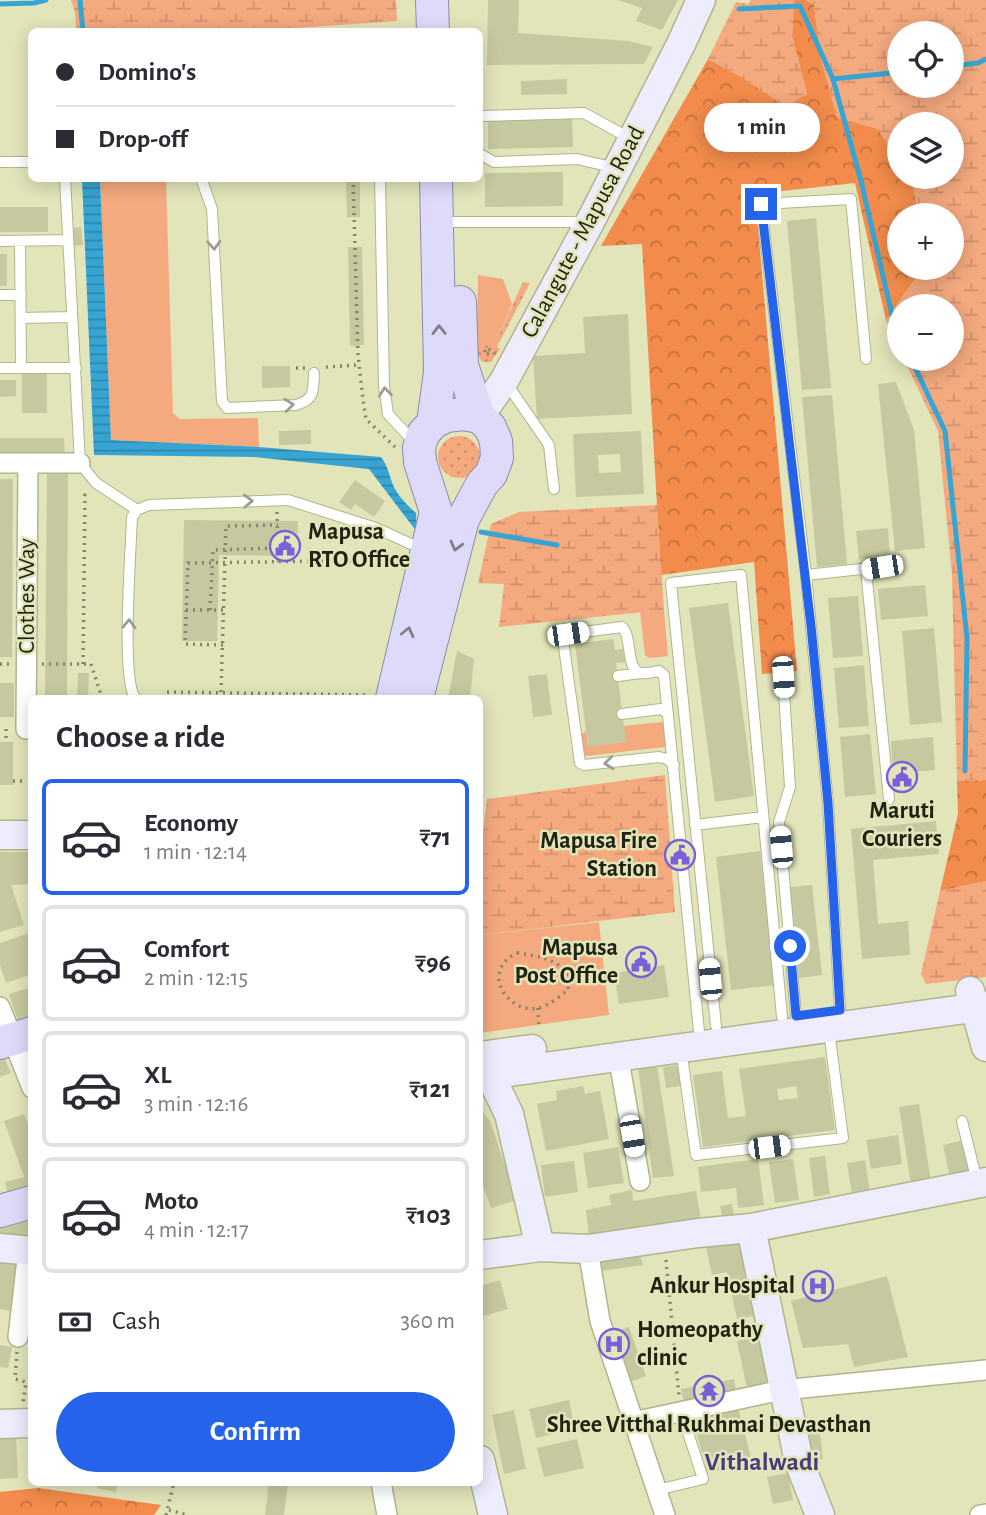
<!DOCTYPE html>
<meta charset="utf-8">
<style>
:root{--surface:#fff;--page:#f7f7f7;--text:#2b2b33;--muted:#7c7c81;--line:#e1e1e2;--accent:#2563eb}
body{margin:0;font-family:"Alegreya Sans",sans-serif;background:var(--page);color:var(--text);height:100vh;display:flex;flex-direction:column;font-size:26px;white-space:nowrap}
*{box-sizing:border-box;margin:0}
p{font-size:23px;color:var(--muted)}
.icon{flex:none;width:38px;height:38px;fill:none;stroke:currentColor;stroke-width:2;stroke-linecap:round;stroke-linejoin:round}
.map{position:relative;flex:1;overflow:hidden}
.side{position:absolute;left:28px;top:695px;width:455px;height:791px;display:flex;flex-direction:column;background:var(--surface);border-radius:10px;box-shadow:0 4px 18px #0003}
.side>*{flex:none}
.top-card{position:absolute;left:28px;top:28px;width:455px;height:154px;border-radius:10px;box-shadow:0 4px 18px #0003;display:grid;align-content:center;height:154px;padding:0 28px;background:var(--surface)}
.tools{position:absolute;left:887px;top:21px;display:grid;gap:14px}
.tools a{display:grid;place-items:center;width:77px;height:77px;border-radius:50%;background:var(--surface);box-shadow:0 4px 18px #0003;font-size:35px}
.end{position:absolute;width:32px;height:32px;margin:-16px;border:9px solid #2563eb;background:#fff;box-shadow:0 0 0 4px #fff}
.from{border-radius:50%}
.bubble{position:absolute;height:49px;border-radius:24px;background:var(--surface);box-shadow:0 4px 18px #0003;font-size:23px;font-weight:700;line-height:49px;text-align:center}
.car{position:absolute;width:21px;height:42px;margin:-21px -10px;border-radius:9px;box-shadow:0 0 5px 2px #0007;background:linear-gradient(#fff 24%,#345 0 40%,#fff 0 76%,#345 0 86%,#fff 0)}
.top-card b{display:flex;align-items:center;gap:24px;height:66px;font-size:26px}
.top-card b+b{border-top:2px solid var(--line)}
.top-card i{width:18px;height:18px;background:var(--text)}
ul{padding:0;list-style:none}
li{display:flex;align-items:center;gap:21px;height:116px;margin:0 14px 10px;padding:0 14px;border:4px solid var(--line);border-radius:10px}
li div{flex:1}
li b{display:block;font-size:26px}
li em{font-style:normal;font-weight:700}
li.selected{border-color:var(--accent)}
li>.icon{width:63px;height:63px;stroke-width:1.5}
h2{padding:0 28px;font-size:32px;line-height:84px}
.pay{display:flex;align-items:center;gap:18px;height:77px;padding:0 28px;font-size:26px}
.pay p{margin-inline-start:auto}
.button{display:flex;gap:14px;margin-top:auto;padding:14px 28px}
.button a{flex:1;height:80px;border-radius:42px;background:var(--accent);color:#fff;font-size:28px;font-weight:700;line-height:80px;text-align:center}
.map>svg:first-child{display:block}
.green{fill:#f4a97e}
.forest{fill:url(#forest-crowns)}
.wetland{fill:url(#wetland-marsh);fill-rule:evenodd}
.garden{fill:url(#garden-dots)}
.water{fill:url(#water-rules)}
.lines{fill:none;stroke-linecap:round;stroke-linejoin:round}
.stream{stroke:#37a5d3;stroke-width:5}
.building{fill:#c6c99f;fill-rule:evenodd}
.lane-casing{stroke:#b2b48b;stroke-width:12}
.street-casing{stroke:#b2b48b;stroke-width:22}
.secondary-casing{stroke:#b2b48b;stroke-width:31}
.primary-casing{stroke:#8f8aa7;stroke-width:34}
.path{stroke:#848668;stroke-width:3.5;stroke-dasharray:2 5;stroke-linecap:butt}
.lane{stroke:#fff;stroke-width:10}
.street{stroke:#fff;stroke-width:19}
.secondary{stroke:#efedfd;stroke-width:28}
.primary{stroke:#dfdafa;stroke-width:32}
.oneway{stroke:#9c9c95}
.oneway2{stroke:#807e86}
.route{stroke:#2563eb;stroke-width:9}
.labels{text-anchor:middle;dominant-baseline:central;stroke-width:5;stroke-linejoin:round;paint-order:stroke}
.street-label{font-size:24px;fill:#222313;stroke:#e2e5ba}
.poi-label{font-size:24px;font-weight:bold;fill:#222313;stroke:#e2e5ba;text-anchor:end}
.neighbourhood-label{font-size:26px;font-weight:bold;fill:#493c79;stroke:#e2e5ba}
</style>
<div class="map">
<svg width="986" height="1515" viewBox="0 0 986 1515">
<defs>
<pattern id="forest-crowns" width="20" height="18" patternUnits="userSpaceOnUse" patternTransform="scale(1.75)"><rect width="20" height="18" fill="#f28b4b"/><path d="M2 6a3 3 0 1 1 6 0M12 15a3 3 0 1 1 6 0" fill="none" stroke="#c4713d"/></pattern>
<pattern id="wetland-marsh" width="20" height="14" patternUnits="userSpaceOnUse" patternTransform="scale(1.75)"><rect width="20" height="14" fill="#f4a97e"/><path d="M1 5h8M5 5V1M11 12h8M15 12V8" fill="none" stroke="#d1916c"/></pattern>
<pattern id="garden-dots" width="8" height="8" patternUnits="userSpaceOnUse" patternTransform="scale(1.75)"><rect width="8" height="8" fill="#f4a97e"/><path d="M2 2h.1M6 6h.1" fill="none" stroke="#d1916c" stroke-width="1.8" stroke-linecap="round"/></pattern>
<pattern id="water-rules" width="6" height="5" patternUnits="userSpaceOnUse" patternTransform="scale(1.75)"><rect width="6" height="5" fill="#37a5d3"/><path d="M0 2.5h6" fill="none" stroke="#2e86aa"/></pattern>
</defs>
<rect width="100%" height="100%" fill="#e2e5ba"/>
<path class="green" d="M100,179H166L173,413L180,419L258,418L259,447L111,440Z
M478,275L503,279L512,304L494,347L477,341Z
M664,610L668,656L649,658L645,655L640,612Z
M662,722L666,726L668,744L664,747L587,756L583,754L581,734L586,731L588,747L624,726Z
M599,922L609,1015L480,1033V935Z"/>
<path class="forest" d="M794,0H806L814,5L821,59L837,117L878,129L899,160L900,177H911L919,215H900V268H917L915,279L886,320L855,183L755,194L797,671L762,674L754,562L661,575L642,244L601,246L708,59L738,75L807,94L792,36Z
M986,780V881L940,891L958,814L957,781Z
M38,1488L161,1505L154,1515H0V1492Z"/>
<path class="wetland" d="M71,0H396L397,21L241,32L76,31L75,12Z
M751,0H794L792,36L807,94L786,107L738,75L708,59L736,2L748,4Z
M806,0H986V780L957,781L952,574L938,431L904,359H952V306H900L899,350L886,320L915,279L917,268H952V215H919L911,177H952V124H900L899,160L878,129L837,117L821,59L814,5ZM952,33V86H900V33Z
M657,505L664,610L499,627L504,584L478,583L491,524L519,512Z
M665,775L675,912L480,935V856L487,799Z
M986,881V977L926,984L921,974L940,891Z"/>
<path class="garden" d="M523,282L530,283L497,347L500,349L491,362H482L476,352L477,341L494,346Z
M438 457a21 21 0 1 1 42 0a21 21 0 1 1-42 0Z"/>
<path class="water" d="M82,179H100L111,440L259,447L381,457C388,466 389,475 393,485C398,496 407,505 416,513L417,532L369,469L254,457L94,455Z"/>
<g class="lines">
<path class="stream" d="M80,0L83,32
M0,4L34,3L46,0
M739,9L800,6L833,79L861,181L893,319L900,333
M952,66L978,63L986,59
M833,79L900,72
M911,359L945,431L967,638L965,771
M481,532L557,545"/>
</g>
<path class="building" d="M488,0H519L518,33L628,41L653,47L644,64L487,65Z
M618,0H678L662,30L636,21L642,8Z
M567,79V94L521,95V81Z
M572,118L573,147L488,149V120Z
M563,172V206L485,207V173Z
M346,178H360V217H347Z
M0,207H48V232H0Z
M816,218L831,388L802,390L787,221Z
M81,227L83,245L73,246L71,228Z
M348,247H362L364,345L350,346Z
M0,254H7V286H0Z
M628,314L632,414L537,419L533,356L585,353L583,317Z
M262,366H290V387L262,388Z
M22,374H47V413H22Z
M0,380H16V396L0,397Z
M896,382L914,430L925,548L895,551L878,384Z
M832,395L847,564L817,567L802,397Z
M311,430V444L279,445V431Z
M641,431L644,494L576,497L573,434ZM620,454L621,472L599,473L598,455Z
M0,438H64L65,458H0Z
M47,473H68L67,698H45Z
M0,479H13L12,657H0Z
M355,480L385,501L374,517L355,504L351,510L339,502Z
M184,520L298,521L297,556L219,555L217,641H182Z
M888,528L890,556L859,559L856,531Z
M925,585L928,616L881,620L878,589Z
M858,596L863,656L833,658L828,598Z
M728,603L754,796L715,802L689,608Z
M934,628L942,722L910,725L902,631Z
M613,639L615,650L623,649L625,662L616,663L626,742L588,747L575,644Z
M457,651L474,659L470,698H448Z
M864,665L869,726L839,728L834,668Z
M78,673H89L88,698H77Z
M547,674L552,715L533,717L528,676Z
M0,683H14V717H0Z
M870,734L876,794L845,797L840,737Z
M933,737L935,770L893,774L891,741Z
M0,742H13V785H0Z
M936,821L939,854L873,860L878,924L908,921L910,955L862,959L851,829Z
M760,851L775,985L731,990L716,857Z
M0,852H32V884L11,885L24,925L0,932Z
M812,885L822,975L799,978L790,887Z
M32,932V974L6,983L0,965V943Z
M664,965L669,997L619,1004L614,973Z
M32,987V1016L18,1021L9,994Z
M2,1053L11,1073L0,1077V1054Z
M825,1057L835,1130L703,1147L693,1075L722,1071L728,1118L746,1116L739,1069ZM796,1086L798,1098L779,1100L777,1089Z
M657,1065L674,1176L653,1178L638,1067Z
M679,1065L681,1086L666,1088L663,1067Z
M583,1086L585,1094L600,1091L609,1139L546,1151L537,1104L557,1100L556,1091Z
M919,1104L931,1182L911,1185L899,1107Z
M480,1109L490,1121L517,1200L491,1208L480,1177Z
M24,1114L32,1135V1190L8,1195L5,1182L24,1177L4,1121Z
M898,1135L902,1164L871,1169L866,1140Z
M963,1140L970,1173L950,1178L943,1145Z
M618,1147L624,1183L588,1188L583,1153Z
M825,1156L830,1194L814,1197L809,1158Z
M758,1159L764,1205L738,1208L736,1188L701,1192L698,1167Z
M793,1159L799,1200L775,1203L769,1162Z
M865,1160L870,1192L852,1195L847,1163Z
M574,1161L578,1192L545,1197L541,1165Z
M632,1190L633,1201L696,1191L701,1219L589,1239L586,1210L611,1205L609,1195Z
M732,1204L735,1222L724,1224L720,1206Z
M32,1214V1246L0,1243V1224Z
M739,1241L754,1316L737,1319L727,1272L712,1275L706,1247Z
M638,1249L643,1265L602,1271L598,1257Z
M0,1260L16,1262L11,1311L0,1309Z
M887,1276L908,1357L854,1367L848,1344L803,1348L791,1301Z
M500,1280L508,1309L480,1317V1286Z
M629,1327L646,1376L624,1384L606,1335Z
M760,1336L771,1388L748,1393L737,1341Z
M0,1345L12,1347L8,1368L0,1367Z
M734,1379L736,1392L684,1402L681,1389Z
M569,1400L575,1429L536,1438L529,1409Z
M738,1408L752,1462L707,1473L693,1419Z
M514,1410L526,1469L504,1474L492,1415Z
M819,1424L823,1459L807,1461L803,1426Z
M16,1438L18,1478L0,1479V1439Z
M577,1439L584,1468L544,1477L537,1448Z
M788,1473L793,1500L773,1504L767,1477Z
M98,1482H118L116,1492L97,1488Z
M269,1482H288L284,1515H265Z"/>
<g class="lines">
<g class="lane-casing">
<path id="lane" d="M480,116L584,113L631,139
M480,154L494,162L577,159L616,168
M0,162H32
M65,178L80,463L96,483L137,510
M201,178L212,209L222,401L227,408L296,405C315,399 313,392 314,373
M380,178L384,386L388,414L414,442
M440,222H586
M0,241L66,240
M20,241L21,368
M0,295H21
M21,318L71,317
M0,368H76
M507,384L549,445L554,489
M866,570L889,799
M806,575L898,565
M618,676L641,673
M783,677L790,787L779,822L796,1016
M135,698C121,678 131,549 132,517L137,510L149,505L288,500L376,528L422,549
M622,714L661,709L668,713
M674,765L667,759L659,757L584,765L580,763L563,640L568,634L622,627C633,637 625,670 641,673C646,674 654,672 659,671L664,675L700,1042
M695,825L763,817
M840,1010L828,803L806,575L761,204L851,199L866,359
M716,1026L671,583L741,575L782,1017
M681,1049L696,1155L843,1138L829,1031
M962,1121L977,1181
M657,1490L703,1479L681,1411"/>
</g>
<g class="street-casing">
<path id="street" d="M0,463H80
M26,729L28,463
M0,1007L32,1088
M618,1055L640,1181
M588,1249L600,1321L665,1515
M18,1337L28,1251
M633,1422L782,1390L986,1370
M381,1482L387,1515
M980,1515L986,1514"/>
</g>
<g class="secondary-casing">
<path id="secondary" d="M479,417L504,381L590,222L681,44L701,0
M0,835H32
M970,991L986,1047
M480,1056L532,1049
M490,1075L509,1114L540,1247
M480,1076L986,1006
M751,1228L799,1462L820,1515
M0,1248L32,1251
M480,1255L540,1247L588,1249L698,1233L751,1228L986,1182
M0,1424L32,1423
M480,1460L493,1515"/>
</g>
<g class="primary-casing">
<path id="primary" d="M432,0L433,32
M460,302L462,365L479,417
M433,423L440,372L436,178
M392,698L436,512L420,462L419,448L423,434L433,423L446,416L463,414L479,417L490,427L496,441L497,458L491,474L482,484L463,519L417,698
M0,1043L32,1033
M0,1211L32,1202"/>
</g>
<path class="path" d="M353,178L358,355L363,400L366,419L395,447
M489,354H484L486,348L496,353
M326,367L359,365
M296,368H305
M277,512L278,562
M186,610H224
M210,610L213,550L278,548
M223,645L185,644L188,563L400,560
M0,664H10
M42,664H91L102,698
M83,664L85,495L88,494
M167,692L368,695
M221,692L226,526L278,525
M6,729V742
M13,781H27
M517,953C538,956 555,958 569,975L568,990C560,996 550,1005 539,1008C508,1015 479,971 517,953Z
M538,1008L539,1028
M666,1260L679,1396
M17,1352L15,1379L26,1382L23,1403
M169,1510L187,1515
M166,1515L174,1482"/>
<use href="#lane" class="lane"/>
<use href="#street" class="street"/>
<use href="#secondary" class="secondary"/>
<use href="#primary" class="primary"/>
</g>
<defs><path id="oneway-chevron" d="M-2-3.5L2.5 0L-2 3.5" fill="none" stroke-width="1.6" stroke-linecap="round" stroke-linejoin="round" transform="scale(1.75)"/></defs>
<g class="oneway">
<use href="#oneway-chevron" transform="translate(214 245) rotate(87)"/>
<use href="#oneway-chevron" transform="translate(385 392) rotate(-96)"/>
<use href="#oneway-chevron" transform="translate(289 405) rotate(-6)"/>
<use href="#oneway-chevron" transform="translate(248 501) rotate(-2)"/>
<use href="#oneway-chevron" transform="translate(129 624) rotate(-88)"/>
<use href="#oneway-chevron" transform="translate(609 763) rotate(174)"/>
</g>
<g class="oneway2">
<use href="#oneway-chevron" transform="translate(439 330) rotate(-91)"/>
<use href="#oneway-chevron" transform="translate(456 546) rotate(105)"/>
<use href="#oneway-chevron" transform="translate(408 632) rotate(-77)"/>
</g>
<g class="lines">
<path class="route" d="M761,204L811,626L828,803L840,1010L796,1016L790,946"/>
</g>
<defs>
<g id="civic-ring" transform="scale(1.575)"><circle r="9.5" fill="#e2e5ba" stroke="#7b5ed9" stroke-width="1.5"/><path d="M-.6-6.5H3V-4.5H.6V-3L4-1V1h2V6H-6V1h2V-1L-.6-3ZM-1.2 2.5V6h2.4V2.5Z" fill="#7b5ed9"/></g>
<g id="hospital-ring" transform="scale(1.575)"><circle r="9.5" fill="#e2e5ba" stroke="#7b5ed9" stroke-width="1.5"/><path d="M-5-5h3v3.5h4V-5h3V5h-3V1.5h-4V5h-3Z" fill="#7b5ed9"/></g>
<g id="temple-ring" transform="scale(1.575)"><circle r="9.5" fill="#e2e5ba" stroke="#7b5ed9" stroke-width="1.5"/><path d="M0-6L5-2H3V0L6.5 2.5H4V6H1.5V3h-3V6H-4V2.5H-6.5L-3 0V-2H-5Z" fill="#7b5ed9"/></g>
</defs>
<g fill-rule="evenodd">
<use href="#civic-ring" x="285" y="546"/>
<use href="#civic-ring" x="902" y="777"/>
<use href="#civic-ring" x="680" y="855"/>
<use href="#civic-ring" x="641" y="962"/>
<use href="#hospital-ring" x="818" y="1286"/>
<use href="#hospital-ring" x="614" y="1344"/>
<use href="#temple-ring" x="709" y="1391"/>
</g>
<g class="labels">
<g class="street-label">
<text transform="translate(583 232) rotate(-62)">Calangute - Mapusa Road</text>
<text transform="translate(27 596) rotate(-90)">Clothes Way</text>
</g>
<g class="poi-label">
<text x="308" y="532" text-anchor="start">Mapusa<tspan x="308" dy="28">RTO Office</tspan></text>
<text x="902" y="811" text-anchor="middle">Maruti<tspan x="902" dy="28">Couriers</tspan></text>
<text x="657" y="841">Mapusa Fire<tspan x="657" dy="28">Station</tspan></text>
<text x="618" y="948">Mapusa<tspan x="618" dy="28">Post Office</tspan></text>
<text x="795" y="1286">Ankur Hospital</text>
<text x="637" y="1330" text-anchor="start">Homeopathy<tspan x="637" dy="28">clinic</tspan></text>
<text x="709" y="1425" text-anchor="middle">Shree Vitthal Rukhmai Devasthan</text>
</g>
<g class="neighbourhood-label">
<text x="762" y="1462">Vithalwadi</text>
</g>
</g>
</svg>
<div class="tools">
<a><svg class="icon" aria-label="locate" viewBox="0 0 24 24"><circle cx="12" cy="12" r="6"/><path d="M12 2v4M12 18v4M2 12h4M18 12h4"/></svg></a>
<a><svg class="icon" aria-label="layers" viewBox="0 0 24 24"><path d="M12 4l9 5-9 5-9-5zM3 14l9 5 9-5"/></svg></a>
<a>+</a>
<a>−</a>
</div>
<i class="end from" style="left:790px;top:946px"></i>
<i class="end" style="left:761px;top:204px"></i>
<div class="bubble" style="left:704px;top:103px;width:116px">1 min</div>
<i class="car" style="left:882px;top:567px;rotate:261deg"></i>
<i class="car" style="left:568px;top:634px;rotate:82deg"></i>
<i class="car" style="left:783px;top:677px;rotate:176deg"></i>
<i class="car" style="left:781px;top:847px;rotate:355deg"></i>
<i class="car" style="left:710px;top:979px;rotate:355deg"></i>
<i class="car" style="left:632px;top:1136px;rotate:170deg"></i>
<i class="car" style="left:769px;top:1147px;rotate:83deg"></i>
<div class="top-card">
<b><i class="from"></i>Domino's</b>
<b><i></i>Drop-off</b>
</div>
<section class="side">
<h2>Choose a ride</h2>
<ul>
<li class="selected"><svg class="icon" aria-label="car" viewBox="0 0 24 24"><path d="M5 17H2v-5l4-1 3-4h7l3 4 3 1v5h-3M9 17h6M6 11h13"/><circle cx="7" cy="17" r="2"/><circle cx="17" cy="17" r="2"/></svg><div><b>Economy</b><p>1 min · 12:14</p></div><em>₹71</em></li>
<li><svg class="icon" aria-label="car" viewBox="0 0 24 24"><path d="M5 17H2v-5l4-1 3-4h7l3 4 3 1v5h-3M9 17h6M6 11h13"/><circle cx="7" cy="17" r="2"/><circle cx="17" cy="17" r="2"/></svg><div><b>Comfort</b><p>2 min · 12:15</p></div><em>₹96</em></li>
<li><svg class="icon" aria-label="car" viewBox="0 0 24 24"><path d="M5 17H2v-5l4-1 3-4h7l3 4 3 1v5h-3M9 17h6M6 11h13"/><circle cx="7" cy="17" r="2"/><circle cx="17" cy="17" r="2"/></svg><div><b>XL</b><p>3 min · 12:16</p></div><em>₹121</em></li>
<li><svg class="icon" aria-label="car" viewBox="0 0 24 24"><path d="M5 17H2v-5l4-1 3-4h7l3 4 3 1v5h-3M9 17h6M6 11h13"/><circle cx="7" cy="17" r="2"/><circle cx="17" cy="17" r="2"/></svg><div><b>Moto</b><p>4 min · 12:17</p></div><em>₹103</em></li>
</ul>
<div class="pay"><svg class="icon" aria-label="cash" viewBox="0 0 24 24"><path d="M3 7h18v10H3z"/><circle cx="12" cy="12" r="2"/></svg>Cash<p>360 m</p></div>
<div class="button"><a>Confirm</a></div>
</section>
</div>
